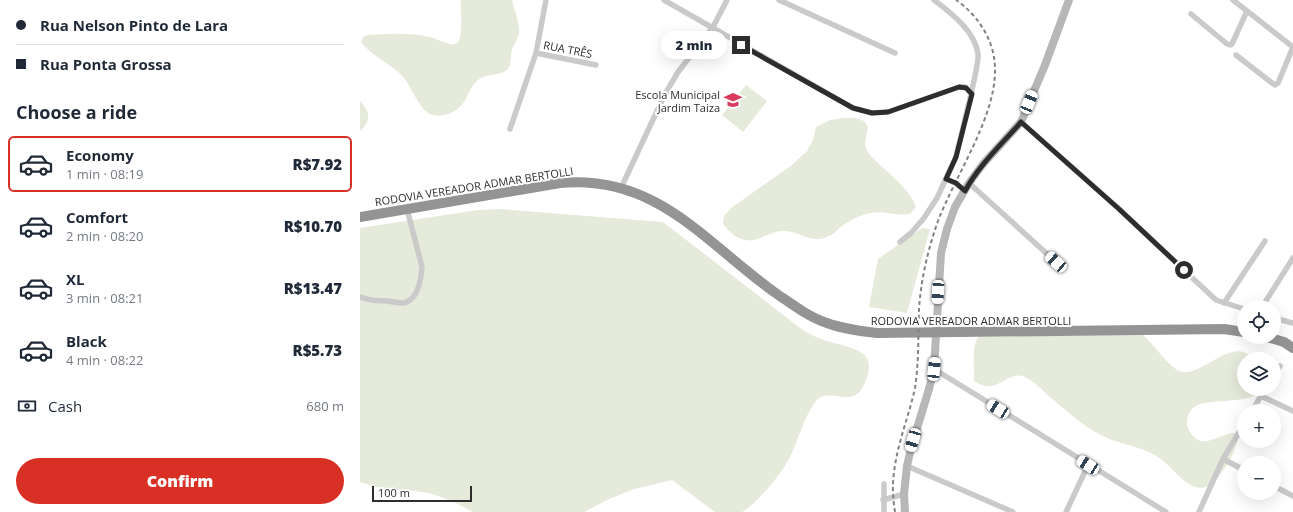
<!DOCTYPE html>
<meta charset="utf-8">
<style>
:root{--surface:#fff;--page:#f2f2f3;--text:#1f2937;--muted:#747a83;--line:#e0e1e3;--accent:#d93025}
body{margin:0;font-family:"Open Sans",sans-serif;background:var(--page);color:var(--text);height:100vh;display:flex;flex-direction:column;font-size:15px;white-space:nowrap}
*{box-sizing:border-box;margin:0}
p{font-size:13px;color:var(--muted)}
.icon{flex:none;width:22px;height:22px;fill:none;stroke:currentColor;stroke-width:2;stroke-linecap:round;stroke-linejoin:round}
.map{position:relative;flex:1;overflow:hidden}
.panel{display:flex;flex-direction:column;background:var(--surface);width:360px}
.panel>*{flex:none}
.guide{display:grid;align-content:center;height:88px;padding:0 16px;background:var(--surface)}
.tools{position:absolute;left:877px;top:300px;display:grid;gap:8px}
.tools a{display:grid;place-items:center;width:44px;height:44px;border-radius:50%;background:var(--surface);box-shadow:0 4px 16px #0002;font-size:20px}
.scale{position:absolute;left:12px;bottom:10px;width:100px;box-sizing:border-box;padding-left:4px;border:2px solid #2d2d2d;border-top:0;font-size:11px;line-height:14px;white-space:nowrap;color:#2d2d2d;-webkit-text-stroke:3px #fff;paint-order:stroke}
.end{position:absolute;width:18px;height:18px;margin:-9px;border:5px solid #2d2d2d;background:#fff;box-shadow:0 0 0 2px #fff}
.from{border-radius:50%}
.bubble{position:absolute;height:28px;border-radius:14px;background:var(--surface);box-shadow:0 4px 16px #0002;font-size:13px;font-weight:800;line-height:28px;text-align:center}
.car{position:absolute;width:12px;height:24px;margin:-12px -6px;border-radius:5px;box-shadow:0 0 3px 1px #0007;background:linear-gradient(#fff 24%,#345 0 40%,#fff 0 76%,#345 0 86%,#fff 0)}
.guide b{display:flex;align-items:center;gap:14px;height:38px;font-size:15px}
.guide b+b{border-top:1px solid var(--line)}
.guide i{width:10px;height:10px;background:var(--text)}
ul{padding:0;list-style:none}
li{display:flex;align-items:center;gap:12px;height:56px;margin:0 8px 6px;padding:0 8px;border:2px solid transparent;border-radius:6px}
li div{flex:1}
li b{display:block;font-size:15px}
li em{font-style:normal;font-weight:800}
li.selected{border-color:var(--accent)}
li>.icon{width:36px;height:36px;stroke-width:1.5}
h2{padding:0 16px;font-size:18px;line-height:48px}
.pay{display:flex;align-items:center;gap:10px;height:44px;padding:0 16px;font-size:15px}
.pay p{margin-inline-start:auto}
.button{display:flex;gap:8px;margin-top:auto;padding:8px 16px}
.button a{flex:1;height:46px;border-radius:24px;background:var(--accent);color:#fff;font-size:16px;font-weight:800;line-height:46px;text-align:center}
main{display:flex;flex:1;min-height:0}
.map>svg:first-child{display:block}
.green{fill:#e5eadb}
.lines{fill:none;stroke-linecap:round;stroke-linejoin:round}
.street{stroke:#cacaca;stroke-width:5.5}
.secondary{stroke:#b7b7b7;stroke-width:8}
.highway{stroke:#949494;stroke-width:10}
.rail{stroke:#828282;stroke-width:2;stroke-dasharray:4 3;stroke-linecap:butt}
.route{stroke:#2d2d2d;stroke-width:5}
.labels{text-anchor:middle;dominant-baseline:central;stroke-width:4;stroke-linejoin:round;paint-order:stroke}
.street-label{font-size:11px;fill:#2d2d2d;stroke:#fff}
.poi-label{font-size:11px;fill:#2d2d2d;stroke:#fff;text-anchor:end}
</style>
<main>
<section class="panel">
<div class="guide">
<b><i class="from"></i>Rua Nelson Pinto de Lara</b>
<b><i></i>Rua Ponta Grossa</b>
</div>
<h2>Choose a ride</h2>
<ul>
<li class="selected"><svg class="icon" aria-label="car" viewBox="0 0 24 24"><path d="M5 17H2v-5l4-1 3-4h7l3 4 3 1v5h-3M9 17h6M6 11h13"/><circle cx="7" cy="17" r="2"/><circle cx="17" cy="17" r="2"/></svg><div><b>Economy</b><p>1 min · 08:19</p></div><em>R$7.92</em></li>
<li><svg class="icon" aria-label="car" viewBox="0 0 24 24"><path d="M5 17H2v-5l4-1 3-4h7l3 4 3 1v5h-3M9 17h6M6 11h13"/><circle cx="7" cy="17" r="2"/><circle cx="17" cy="17" r="2"/></svg><div><b>Comfort</b><p>2 min · 08:20</p></div><em>R$10.70</em></li>
<li><svg class="icon" aria-label="car" viewBox="0 0 24 24"><path d="M5 17H2v-5l4-1 3-4h7l3 4 3 1v5h-3M9 17h6M6 11h13"/><circle cx="7" cy="17" r="2"/><circle cx="17" cy="17" r="2"/></svg><div><b>XL</b><p>3 min · 08:21</p></div><em>R$13.47</em></li>
<li><svg class="icon" aria-label="car" viewBox="0 0 24 24"><path d="M5 17H2v-5l4-1 3-4h7l3 4 3 1v5h-3M9 17h6M6 11h13"/><circle cx="7" cy="17" r="2"/><circle cx="17" cy="17" r="2"/></svg><div><b>Black</b><p>4 min · 08:22</p></div><em>R$5.73</em></li>
</ul>
<div class="pay"><svg class="icon" aria-label="cash" viewBox="0 0 24 24"><path d="M3 7h18v10H3z"/><circle cx="12" cy="12" r="2"/></svg>Cash<p>680 m</p></div>
<div class="button"><a>Confirm</a></div>
</section>
<div class="map">
<svg width="933" height="512" viewBox="0 0 933 512">
<rect width="100%" height="100%" fill="#fff"/>
<path class="green" d="M101,0H152C154,10 160,22 159,33C158,39 154,44 152,50C150,56 152,62 149,67C143,77 129,73 121,78C104,88 111,109 84,115C80,116 74,116 70,114C58,108 52,87 43,77C31,63 12,57 1,42L3,37L8,35C28,34 50,32 70,37C76,38 92,48 97,43C104,37 100,10 101,0Z
M386,85L407,101L383,132L362,115Z
M0,101C10,112 12,120 0,131Z
M484,118H495L504,121L508,127C507,133 504,142 506,148C509,155 515,160 520,165C533,177 550,190 556,207L550,214C537,216 522,210 510,213C500,215 490,220 482,226C477,230 473,235 467,237C450,244 440,231 423,231C409,231 398,243 385,240C375,238 369,231 363,224L364,216L371,208L432,165L447,151L453,140L456,127L470,120Z
M139,209L303,222L444,331C451,335 459,338 466,341C477,344 506,349 508,361C510,369 508,375 505,382C494,413 468,384 455,402C444,418 439,437 431,455C423,472 399,502 382,512H355L312,480L274,489L249,499L224,512H113L96,503L73,494L62,492L17,487L0,482V228L118,210Z
M562,228L570,229L547,313L509,307L518,259Z
M620,334L703,336L782,334C794,343 809,370 823,372C845,374 874,335 893,359H884V389H903C887,408 842,395 831,410C827,416 825,424 829,430C841,453 857,434 874,433L878,438C876,451 868,464 860,475C834,509 817,466 793,454C778,446 760,444 745,437C725,428 708,412 691,398C683,391 673,379 662,376C649,372 639,389 625,386C622,385 617,383 614,381C615,366 610,346 620,334Z"/>
<g class="lines">
<path class="street" d="M304,0L493,108L512,113L528,112L599,87H606L611,94L596,157L577,198L564,218L551,233L540,242
M419,0L535,53
M574,0C591,13 615,31 618,54C619,61 613,85 611,94
M873,0L933,47
M831,14L867,44L870,45L872,44L887,11
M176,53L236,65
M876,55L912,83L915,85L918,83L933,47
M661,122L759,209L856,300L884,309
M150,129L176,53L186,0
M586,179L595,183L605,191
M609,183L696,262
M261,188L304,96L318,72L353,27L367,0
M0,297C9,300 18,301 28,301C33,302 38,303 43,303C58,301 61,279 62,267L47,209
M864,303L905,241
M902,307L933,258
M914,318L933,323
M574,369L806,512
M914,375L920,366
M901,396L933,411
M892,411L905,389
M863,459L884,470
M547,466L653,512
M524,484V512
M914,486L933,496
M523,500L544,494
M706,512L728,465
M839,512L863,459L884,424"/>
<path class="secondary" d="M545,512L544,494L547,466L551,448L569,389L574,369L581,253L587,229L595,207L609,183L623,164L661,122L685,65L709,0"/>
<path class="highway" d="M0,217L200,183C298,174 346,244 417,294C433,305 449,317 467,323C483,329 500,331 517,333L864,329L884,332
M907,337L924,342L933,348"/>
<path class="rail" d="M535,512C533,499 532,486 534,473C537,444 549,416 555,388C559,362 558,335 559,309C561,279 568,249 578,221C595,176 636,117 635,69C635,41 618,15 596,0"/>
</g>
<g class="lines">
<path class="route" d="M381,45L493,108L512,113L528,112L599,87L606,88L612,94L596,157L586,179L596,183L605,191C619,165 642,144 661,122L759,209L824,270"/>
</g>
<defs>
<g id="school-bare" transform="scale(1.38)"><path d="M0-5L7-2L0 1L-7-2ZM-4 1L0 2.5L4 1V4Q0 6-4 4Z" fill="#d83b5d" stroke="#fff" stroke-width="2.5" paint-order="stroke"/></g>
</defs>
<g fill-rule="evenodd">
<use href="#school-bare" x="373" y="100"/>
</g>
<g class="labels">
<g class="street-label">
<text transform="translate(208 49) rotate(11)">RUA TRÊS</text>
<text transform="translate(114 186) rotate(-9)">RODOVIA VEREADOR ADMAR BERTOLLI</text>
<text x="611" y="320">RODOVIA VEREADOR ADMAR BERTOLLI</text>
</g>
<g class="poi-label">
<text x="360" y="94">Escola Municipal<tspan x="360" dy="13">Jardim Taiza</tspan></text>
</g>
</g>
</svg>
<div class="tools">
<a><svg class="icon" aria-label="locate" viewBox="0 0 24 24"><circle cx="12" cy="12" r="6"/><path d="M12 2v4M12 18v4M2 12h4M18 12h4"/></svg></a>
<a><svg class="icon" aria-label="layers" viewBox="0 0 24 24"><path d="M12 4l9 5-9 5-9-5zM3 14l9 5 9-5"/></svg></a>
<a>+</a>
<a>−</a>
</div>
<div class="scale">100 m</div>
<i class="end from" style="left:824px;top:270px"></i>
<i class="end" style="left:381px;top:45px"></i>
<div class="bubble" style="left:301px;top:31px;width:66px">2 min</div>
<i class="car" style="left:669px;top:102px;rotate:22deg"></i>
<i class="car" style="left:696px;top:262px;rotate:312deg"></i>
<i class="car" style="left:578px;top:292px;rotate:183deg"></i>
<i class="car" style="left:574px;top:369px;rotate:6deg"></i>
<i class="car" style="left:638px;top:409px;rotate:302deg"></i>
<i class="car" style="left:553px;top:440px;rotate:196deg"></i>
<i class="car" style="left:728px;top:465px;rotate:302deg"></i>
</div>
</main>
